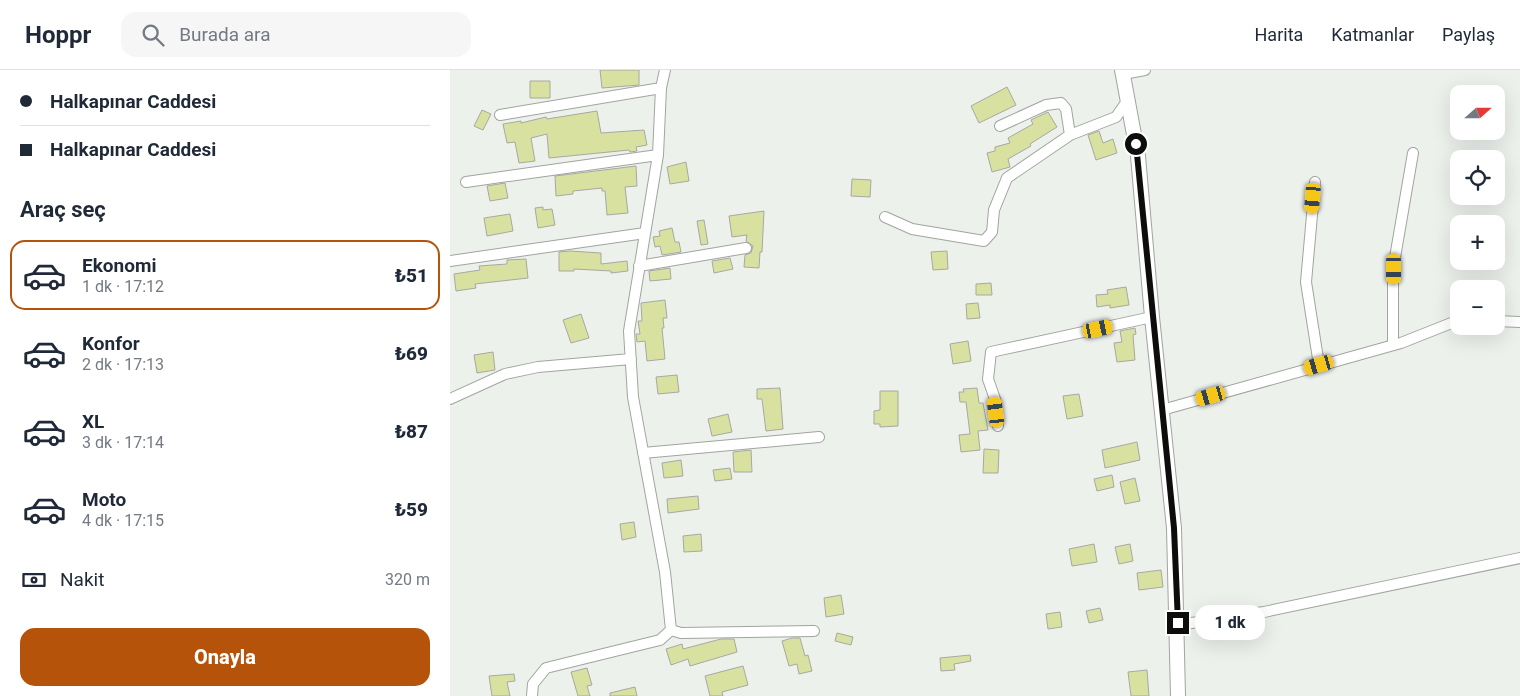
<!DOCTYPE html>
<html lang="tr">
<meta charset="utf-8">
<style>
:root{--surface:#fff;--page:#f6f6f7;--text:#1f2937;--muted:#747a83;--line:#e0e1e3;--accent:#b45309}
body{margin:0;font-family:Roboto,sans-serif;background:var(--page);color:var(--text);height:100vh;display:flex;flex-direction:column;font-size:19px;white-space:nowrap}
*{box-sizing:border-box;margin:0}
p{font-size:16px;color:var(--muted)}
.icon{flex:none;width:28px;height:28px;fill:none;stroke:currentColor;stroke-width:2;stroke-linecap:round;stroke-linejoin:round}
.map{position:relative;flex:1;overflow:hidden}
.sheet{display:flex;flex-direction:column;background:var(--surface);width:450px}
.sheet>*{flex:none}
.guide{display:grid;align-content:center;height:110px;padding:0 20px;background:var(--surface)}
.needle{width:32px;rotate:69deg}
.fabs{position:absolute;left:1000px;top:15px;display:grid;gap:10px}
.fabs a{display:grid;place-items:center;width:55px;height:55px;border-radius:10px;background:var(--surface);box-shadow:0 5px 20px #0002;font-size:25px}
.end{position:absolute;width:22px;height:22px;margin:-11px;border:6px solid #0d0e0c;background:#fff;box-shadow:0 0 0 2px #fff}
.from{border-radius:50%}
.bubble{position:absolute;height:35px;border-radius:15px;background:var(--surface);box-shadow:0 5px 20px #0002;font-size:16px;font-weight:800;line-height:35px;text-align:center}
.car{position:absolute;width:15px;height:30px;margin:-15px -8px;border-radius:6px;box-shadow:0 0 4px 1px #0007;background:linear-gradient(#f5c518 24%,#345 0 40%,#f5c518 0 76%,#345 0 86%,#f5c518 0)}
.guide b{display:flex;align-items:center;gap:18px;height:48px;font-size:19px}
.guide b+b{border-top:1px solid var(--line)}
.guide i{width:12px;height:12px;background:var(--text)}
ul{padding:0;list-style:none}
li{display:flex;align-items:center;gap:15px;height:70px;margin:0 10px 8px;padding:0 10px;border:2px solid transparent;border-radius:15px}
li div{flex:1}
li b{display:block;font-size:19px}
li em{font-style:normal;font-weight:800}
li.current{border-color:var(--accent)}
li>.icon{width:45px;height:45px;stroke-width:1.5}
h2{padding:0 20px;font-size:22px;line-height:60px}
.pay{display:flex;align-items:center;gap:12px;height:55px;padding:0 20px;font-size:19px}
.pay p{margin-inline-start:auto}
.action{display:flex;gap:10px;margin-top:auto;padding:10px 20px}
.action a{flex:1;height:58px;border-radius:15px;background:var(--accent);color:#fff;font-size:20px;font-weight:800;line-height:58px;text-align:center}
header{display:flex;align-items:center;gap:30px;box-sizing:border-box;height:70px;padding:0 25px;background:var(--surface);border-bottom:1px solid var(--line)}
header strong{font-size:24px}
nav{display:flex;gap:28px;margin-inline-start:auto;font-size:18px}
.search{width:350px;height:45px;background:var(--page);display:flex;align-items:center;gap:12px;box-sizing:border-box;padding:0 18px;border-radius:15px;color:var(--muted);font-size:19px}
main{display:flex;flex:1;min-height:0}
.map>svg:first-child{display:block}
.building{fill:#d9e1a0;stroke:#a7a8a3}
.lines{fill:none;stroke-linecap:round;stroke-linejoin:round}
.minor-casing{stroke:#a1a4a0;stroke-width:12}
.major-casing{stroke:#a1a4a0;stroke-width:16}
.minor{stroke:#fff;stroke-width:10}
.major{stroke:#fff;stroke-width:14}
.route{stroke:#0d0e0c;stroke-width:6}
</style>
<header>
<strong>Hoppr</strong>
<div class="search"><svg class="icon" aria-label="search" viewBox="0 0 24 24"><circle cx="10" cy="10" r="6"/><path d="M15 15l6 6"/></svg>Burada ara</div>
<nav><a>Harita</a><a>Katmanlar</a><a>Paylaş</a></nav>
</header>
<main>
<section class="sheet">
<div class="guide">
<b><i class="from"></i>Halkapınar Caddesi</b>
<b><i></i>Halkapınar Caddesi</b>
</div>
<h2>Araç seç</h2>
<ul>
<li class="current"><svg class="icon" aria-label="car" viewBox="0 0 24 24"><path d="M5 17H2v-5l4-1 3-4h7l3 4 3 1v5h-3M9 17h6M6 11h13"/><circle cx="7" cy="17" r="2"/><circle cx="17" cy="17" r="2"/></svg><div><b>Ekonomi</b><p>1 dk · 17:12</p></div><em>₺51</em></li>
<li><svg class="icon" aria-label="car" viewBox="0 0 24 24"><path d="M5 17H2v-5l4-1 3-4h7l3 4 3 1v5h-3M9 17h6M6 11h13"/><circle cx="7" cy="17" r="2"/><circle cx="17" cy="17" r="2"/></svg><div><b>Konfor</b><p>2 dk · 17:13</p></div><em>₺69</em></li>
<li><svg class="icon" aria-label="car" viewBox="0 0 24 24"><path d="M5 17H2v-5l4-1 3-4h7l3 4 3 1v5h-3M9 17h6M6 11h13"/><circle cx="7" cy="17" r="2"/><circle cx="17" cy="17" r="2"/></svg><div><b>XL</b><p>3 dk · 17:14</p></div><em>₺87</em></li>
<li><svg class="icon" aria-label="car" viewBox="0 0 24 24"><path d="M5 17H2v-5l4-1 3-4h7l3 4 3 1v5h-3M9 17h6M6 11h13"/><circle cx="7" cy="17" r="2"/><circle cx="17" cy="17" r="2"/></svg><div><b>Moto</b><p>4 dk · 17:15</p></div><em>₺59</em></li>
</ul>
<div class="pay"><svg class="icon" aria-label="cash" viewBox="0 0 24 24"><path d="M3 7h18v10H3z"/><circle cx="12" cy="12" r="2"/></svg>Nakit<p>320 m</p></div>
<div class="action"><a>Onayla</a></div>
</section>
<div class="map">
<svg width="1070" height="626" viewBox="0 0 1070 626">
<rect width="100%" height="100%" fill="#edf1ec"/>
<path class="building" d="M150,0H189V15L152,18Z
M80,11H100V28H80Z
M557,17L566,35L529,53L521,36Z
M32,40L41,44L33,60L24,56Z
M147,41L151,63L194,60L197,75L186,77L187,81L180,82L179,80L99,88L97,64L81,68L85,91L69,93L65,72L57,73L53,54L71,51V53L96,47L97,49Z
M598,42L607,57L580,74L581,76L558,89L560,97L542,102L537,83L545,81V77L560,73L558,68L583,54L581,50Z
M649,61L653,73L663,69L667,83L646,90L638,65Z
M236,92L239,111L220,114L217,97Z
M186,96L187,116L175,117L178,143L157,145L155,121H152V118L123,121V124L106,126L105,106Z
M402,109L421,110L420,127L401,126Z
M55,113L58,128L40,131L37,116Z
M93,137V140L102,139L105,155L88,158L85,138Z
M314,141L312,182H310L309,198L294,197L295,185L301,183L303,176L296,171L297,165L282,167L279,146Z
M60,144L63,161L37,166L34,148Z
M254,150L258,174L251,175L247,151Z
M222,158L225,172H229L231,182L212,185L210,176L205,177L203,167L210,166L209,161Z
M120,181L151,183V194L177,191L178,201L161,203V201L124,199V201H109V182Z
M497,181L498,199L483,200L481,182Z
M280,188L283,199L264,203L262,191Z
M76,189L78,208L25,214L26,218L6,221L4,204L30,200L29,196L57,194V190Z
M220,198L221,209L200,211L199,201Z
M541,213L542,225H526V214Z
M676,217L679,235L660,238V235L647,237L646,225L658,224L657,220Z
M215,230L217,248H213L214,258H212L215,289L197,291L195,271L187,272L186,264H190L188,251H192L191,233Z
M528,233L530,248L517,249L516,234Z
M131,244L139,268L121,273L113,250Z
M685,258L686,264L683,265L685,290L667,292L664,273L672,272L670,261Z
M518,271L521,291L503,294L500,274Z
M43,282L45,300L27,303L24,285Z
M227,305L229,322L208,324L206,307Z
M330,318L333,359L316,361L312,329H307V319Z
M527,318L529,333H533L538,360L528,361L530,380L511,382L509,365L520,364L516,332H510L509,322H514L513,319Z
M430,321H448V356L430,357V354H424V341L430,340Z
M629,324L633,346L617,349L613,326Z
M278,344L282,362L262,366L258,349Z
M687,372L690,390L655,398L652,380Z
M534,379L549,380L548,403H533Z
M301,380L302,402H284L283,382Z
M231,390L233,406L214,408L212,393Z
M280,398L282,409L265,411L263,400Z
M662,405L664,417L647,421L644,409Z
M685,408L690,431L675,434L670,412Z
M248,426L249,439L218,443L217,429Z
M184,452L186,467L172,470L170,454Z
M251,464L252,481L234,482L233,466Z
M644,474L647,492L622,496L619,479Z
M680,474L683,491L669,494L665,477Z
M711,500L713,517L689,520L687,503Z
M391,525L394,544L376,547L374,528Z
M650,538L653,550L639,553L636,541Z
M610,542L612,557L598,559L596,544Z
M387,563L403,567L401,575L385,571Z
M342,568H350L355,586L358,585L362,601L349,604L347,594L339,596L332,571Z
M271,569H284L287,582L240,596L238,589L221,595L216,579L232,574L233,579Z
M520,585L521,591L504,594L505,600L491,601L490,588Z
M293,596L298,615L272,622L273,626H260L255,606Z
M137,598L142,615L137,616L140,626H128L121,602Z
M697,600L699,626H681L678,602Z
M64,604L65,611L57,612L60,626H42L39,606Z
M185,617L187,626H160V623Z"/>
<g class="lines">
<g class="minor-casing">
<path id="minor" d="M673,4L695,0
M50,45L211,18
M550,56L596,35L611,33L616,39L620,65
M16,112L208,85
M865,112L856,212L869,295
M435,147L462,159L534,171L542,162L544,140L557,108L620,65L666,47L678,30
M0,191L195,163
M189,196L296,178
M1046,251L1070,252
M943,275V199L963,83
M0,329L55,304L88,297L181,289
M712,340L951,273L1009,250
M548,356L545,329L538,309L541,282L702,247
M193,383L369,367
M735,554L814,542L1070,488
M221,560L231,563L364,561
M82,626L83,614L96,598L210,570L221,560L215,502L183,327L179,261L208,85L211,18L215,0"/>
</g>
<g class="major-casing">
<path id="major" d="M672,0L688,86L702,247L724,458L728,626"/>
</g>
<use href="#minor" class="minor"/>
<use href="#major" class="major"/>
</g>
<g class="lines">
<path class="route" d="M686,74L724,458L728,553"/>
</g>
</svg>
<div class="fabs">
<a><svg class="needle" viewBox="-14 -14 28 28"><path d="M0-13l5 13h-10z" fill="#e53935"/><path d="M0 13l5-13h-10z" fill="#747a83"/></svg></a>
<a><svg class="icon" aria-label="locate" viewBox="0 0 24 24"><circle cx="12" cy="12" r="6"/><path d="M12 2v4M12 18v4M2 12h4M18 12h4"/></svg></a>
<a>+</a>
<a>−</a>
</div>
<i class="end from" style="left:686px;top:74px"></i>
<i class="end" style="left:728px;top:553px"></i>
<div class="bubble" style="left:745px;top:535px;width:70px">1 dk</div>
<i class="car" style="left:863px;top:128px;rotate:185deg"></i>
<i class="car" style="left:944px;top:199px;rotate:180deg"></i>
<i class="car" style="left:648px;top:259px;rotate:78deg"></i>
<i class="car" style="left:869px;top:295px;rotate:254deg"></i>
<i class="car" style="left:761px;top:326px;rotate:254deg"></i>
<i class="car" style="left:546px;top:342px;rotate:353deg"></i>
</div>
</main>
